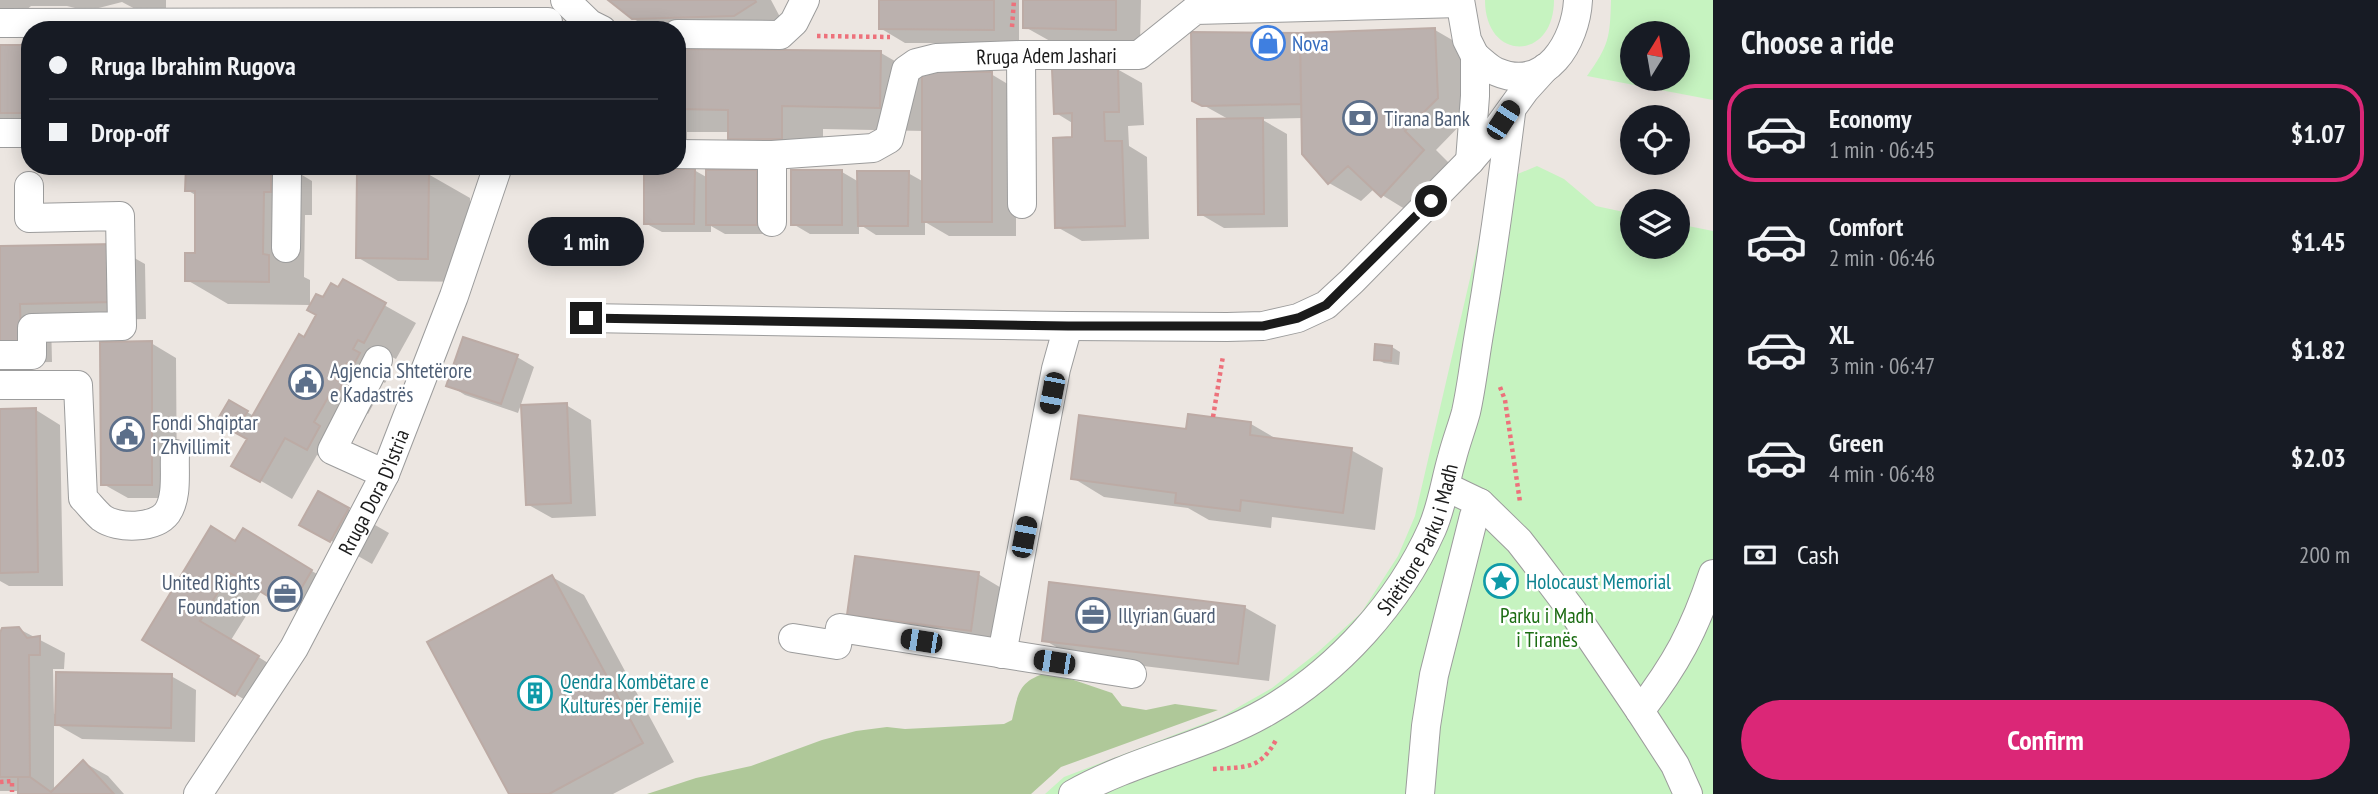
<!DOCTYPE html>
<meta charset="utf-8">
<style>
:root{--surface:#171b24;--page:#242831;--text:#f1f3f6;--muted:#9ea1a6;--line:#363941;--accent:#db2777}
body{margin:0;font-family:"PT Sans Narrow",sans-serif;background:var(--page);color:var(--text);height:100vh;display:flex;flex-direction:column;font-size:26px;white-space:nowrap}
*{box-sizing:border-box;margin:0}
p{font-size:23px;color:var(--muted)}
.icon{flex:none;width:38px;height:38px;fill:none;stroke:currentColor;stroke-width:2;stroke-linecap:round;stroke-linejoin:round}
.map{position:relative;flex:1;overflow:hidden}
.details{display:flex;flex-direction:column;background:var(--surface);width:665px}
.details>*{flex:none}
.guide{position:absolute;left:21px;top:21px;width:665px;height:154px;border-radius:28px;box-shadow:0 4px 18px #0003;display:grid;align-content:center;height:154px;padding:0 28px;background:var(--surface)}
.needle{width:46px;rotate:11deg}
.fabs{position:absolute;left:1620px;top:21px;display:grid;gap:14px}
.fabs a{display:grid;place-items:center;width:70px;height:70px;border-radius:50%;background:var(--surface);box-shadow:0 4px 18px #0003;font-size:35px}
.end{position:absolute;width:32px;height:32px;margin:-16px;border:9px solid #1b1b1b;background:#fff;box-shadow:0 0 0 4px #fff}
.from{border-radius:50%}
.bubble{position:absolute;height:49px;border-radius:24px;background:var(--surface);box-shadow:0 4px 18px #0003;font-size:23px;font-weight:700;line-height:49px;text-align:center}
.car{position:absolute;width:21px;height:42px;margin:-21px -10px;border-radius:9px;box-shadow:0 0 5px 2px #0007;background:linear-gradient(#222 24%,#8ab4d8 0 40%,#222 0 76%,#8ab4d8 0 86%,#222 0)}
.guide b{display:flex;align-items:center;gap:24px;height:66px;font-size:26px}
.guide b+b{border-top:2px solid var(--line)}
.guide i{width:18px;height:18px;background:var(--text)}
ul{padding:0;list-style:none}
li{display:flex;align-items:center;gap:21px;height:98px;margin:0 14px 10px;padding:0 14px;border:4px solid transparent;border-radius:28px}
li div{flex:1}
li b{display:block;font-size:26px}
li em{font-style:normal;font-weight:700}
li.selected{border-color:var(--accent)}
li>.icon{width:63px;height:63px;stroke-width:1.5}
h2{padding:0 28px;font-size:32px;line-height:84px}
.pay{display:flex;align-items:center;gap:18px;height:77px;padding:0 28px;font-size:26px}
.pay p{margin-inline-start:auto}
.primary-button{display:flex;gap:14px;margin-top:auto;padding:14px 28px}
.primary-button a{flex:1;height:80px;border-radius:42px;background:var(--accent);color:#fff;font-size:28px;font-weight:700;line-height:80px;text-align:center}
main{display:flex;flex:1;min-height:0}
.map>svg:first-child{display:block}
.forest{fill:#afc899}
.park{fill:#c6f3c0;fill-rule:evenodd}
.shadow{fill:#0003}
.building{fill:#bbb1ae;stroke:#bcaba5;stroke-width:2}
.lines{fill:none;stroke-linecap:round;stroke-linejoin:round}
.minor-casing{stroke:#9c9c9c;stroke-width:30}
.path{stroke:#ed717b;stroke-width:4.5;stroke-dasharray:3.5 3.5;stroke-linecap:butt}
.minor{stroke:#fff;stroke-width:28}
.route{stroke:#1b1b1b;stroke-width:9}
.labels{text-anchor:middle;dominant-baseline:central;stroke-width:5;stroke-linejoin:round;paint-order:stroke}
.shop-label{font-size:21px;fill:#366cbe;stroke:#fff;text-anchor:start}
.street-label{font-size:21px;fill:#1b1b1b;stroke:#fff}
.service-label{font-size:21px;fill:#4e5e75;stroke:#fff;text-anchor:start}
.culture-label{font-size:21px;fill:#0d838f;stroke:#fff;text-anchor:start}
.park-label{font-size:21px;fill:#1d6d14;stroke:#fff}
</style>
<main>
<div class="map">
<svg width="1713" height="794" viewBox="0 0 1713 794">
<rect width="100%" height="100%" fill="#ece6e1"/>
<path class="forest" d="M1043,674L1059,675L1112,693L1122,706L1146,710L1175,704L1218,710L1061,767L1031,794H647L696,778L751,766L822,740L856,731L887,727L905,729L1004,724L1012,720C1018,696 1017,683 1043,674Z"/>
<path class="park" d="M1485,0H1554C1554,62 1485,62 1485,0Z
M1611,0H1713V100L1587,76C1609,45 1610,38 1611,0ZM1678,33V79H1633V33Z
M1537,166L1564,179L1596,206L1633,214V247H1678V224L1713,231V794H1045L1064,777L1221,717L1272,688L1318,652L1361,613L1398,556L1415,516L1481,231L1508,178Z"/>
<path class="shadow" d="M0,0H166V9L139,11L122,2L87,11L67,6H31L19,16L0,15Z
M610,0H771L780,17L760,30H653L632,18Z
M881,0H1019V43H905L880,28Z
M1025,0H1141L1140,43L1050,41L1025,27Z
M1435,30L1466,48L1469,116L1436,150L1455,169L1413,214L1382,195L1375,188L1361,201L1329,183L1303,118L1261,119L1287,134L1288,227L1224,228L1200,214L1230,120L1194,100L1300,35Z
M0,47H30V140L0,134Z
M677,51L881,53L924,78L991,74L1016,89V236H949L925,222V235H876L859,224V234H810L793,224L842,172L859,182L908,173L924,182V131L823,129V162L771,161L729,138V132H687V167L659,166H677Z
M1117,69L1142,83L1144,125L1128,126L1129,146L1147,157L1149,239L1082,241L1057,227L1074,139V124L1056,113Z
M187,166H287L312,181V215H305L304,277L310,280V305L228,304L187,280L196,255L197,196L187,190Z
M694,170L708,178L757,172L774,182L773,234H725L711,226V232H662L645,223Z
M428,174L470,198L469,282L398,281L357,257Z
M113,246L145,264L146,319L51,321L52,362L0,363V247Z
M343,282L416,323L396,359L390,356L384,369L391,373L385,383L379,379L368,399L374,403L368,414L362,410L339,467L317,455L292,499L234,465L249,439L230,403L254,416L305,339L323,300L339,289Z
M151,343L176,358L177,498H128L103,484Z
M1392,347L1400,352L1399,365L1384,363L1376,359Z
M517,357L534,367L518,413L465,395L449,385Z
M566,405L591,420L596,516L552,518L527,504Z
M36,410L60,425L63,586H9L0,581V411Z
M1251,424L1280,441L1351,450L1383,468L1375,530L1272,517L1271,528L1209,520L1188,508L1104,497L1073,478L1188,431Z
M319,493L389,533L372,564L302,524Z
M236,542L275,549L342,589L321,626L262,590L231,640L289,676L267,713L144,639Z
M978,574L1003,589L996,644L874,628L849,614Z
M552,577L584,595L674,762L613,794H511Z
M1244,607L1276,625L1269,681L1076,658L1044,640Z
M19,629L65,653L64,669H53L54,714L171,676L196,690L195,742L82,739L54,723V791L83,762L108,776L124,794H21V791H0V635Z"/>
<path class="building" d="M608,0H755L756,2L734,16L632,19Z
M879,0H994V30L879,29Z
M1023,0H1116V30L1023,28Z
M1435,28L1438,98L1405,131L1424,150L1381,197L1348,166L1328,184L1302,154L1300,33Z
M1191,32L1300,33L1301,104L1202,106L1192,101Z
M0,45H30V113H0Z
M677,49L881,51L880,108L782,106V139H728V110L677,109Z
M1118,67L1119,112H1104L1105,141H1122L1125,226L1055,228L1053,138L1072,137V113L1054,114L1052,69Z
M922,72H992V222H922Z
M1263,118L1264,214L1198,215L1197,119Z
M186,166H271V192H264L263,254L269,255V282L185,281V253H195V191H185Z
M644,169H695L694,224H644Z
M706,170H757V225H706Z
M791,170H842V225H791Z
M857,171H909L908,226H858Z
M357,172L429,173L428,259L356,258Z
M114,244V302L20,304L21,345H0V246Z
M343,279L386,303L364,343L358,340L353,349L360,353L353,366L347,363L337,380L343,383L336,397L330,394L314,422L320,426L307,450L285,438L260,482L231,466L247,439L216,422L229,400L248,411L244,417L250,420L299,334L304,337L316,315L307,310L316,294L323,297L331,283L338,287Z
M463,337L518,355L501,404L446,386Z
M152,341V485H101L100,342Z
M1375,344L1392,346L1391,361L1374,360Z
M567,403L571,503L526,505L521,405Z
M36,408L38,572L0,573V409Z
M1188,414L1251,422L1250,435L1352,448L1343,513L1241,500L1240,511L1175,503L1176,493L1071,479L1079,415L1186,429Z
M318,491L349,508L330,542L299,525Z
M211,526L235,541L243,528L312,570L289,609L230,573L200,621L259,656L235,696L142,640Z
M855,556L979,572L971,631L847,615Z
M552,575L643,743L549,794H509L427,642Z
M1049,582L1245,606L1238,664L1042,641Z
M19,627L27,638L40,636V655H29L30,777H0V633L2,628Z
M56,672L172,674L171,728L55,725Z
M83,760L114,794H18V777H30L51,792Z"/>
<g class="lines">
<g class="minor-casing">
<g id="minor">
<path d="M565,0L590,24L602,30"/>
<path d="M1460,0L1467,40L1475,56V96L1470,161"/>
<path d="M0,23L548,22"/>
<path d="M677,34L780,35L794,22L805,0"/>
<path d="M1021,55L1022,204"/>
<path d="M1475,56C1482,61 1489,69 1497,72C1546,93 1576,41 1578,0"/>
<path d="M0,133H30"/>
<path id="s1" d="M677,154L772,155L873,148L889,139L906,70L916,63L936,58L1021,55H1139L1195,10L1460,3"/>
<path d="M772,222V155"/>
<path d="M286,248L287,172L289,166"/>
<path d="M586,318L1068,326L1227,327L1263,326L1298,318L1326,305L1352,281L1470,161L1494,133L1525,90L1545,68"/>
<path d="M0,355H32V328L122,326L120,216L29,218V186"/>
<path d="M378,360L332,450L385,474"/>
<path d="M0,385H78L83,498C89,504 95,512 102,518C117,529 155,529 167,513C178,497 174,472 175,454"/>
<path d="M1455,491L1480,503L1519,541L1533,559L1573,612L1640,711L1675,765L1688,794"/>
<path d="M793,638L837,645L840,628L1132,674"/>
<path d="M1002,654L1056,369L1068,326"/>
<path d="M1640,711C1676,664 1694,631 1713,574"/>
<path id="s2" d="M198,794L294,648L385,474L454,296L498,166"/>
<path id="s3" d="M1073,794C1135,759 1206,747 1268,711C1338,670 1399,603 1432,529C1442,506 1445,482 1452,458C1456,442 1462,427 1466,412C1472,385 1475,356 1480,328C1492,257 1502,185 1511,113"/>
<path d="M1420,794L1426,726L1434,675L1474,516L1480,503"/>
</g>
</g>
<path class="path" d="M1012,27L1014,0
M817,36L890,37
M1500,387L1505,400L1520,502
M1213,417L1223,356
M1213,769C1245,767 1260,770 1276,740
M0,782L12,781V792"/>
<use href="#minor" class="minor"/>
</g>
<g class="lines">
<path class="route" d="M586,318L1068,326H1263L1298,318L1326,305L1431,201"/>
</g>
<defs>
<g id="shop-ring" transform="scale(1.75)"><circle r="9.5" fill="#fff" stroke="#3f7fe0" stroke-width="1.5"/><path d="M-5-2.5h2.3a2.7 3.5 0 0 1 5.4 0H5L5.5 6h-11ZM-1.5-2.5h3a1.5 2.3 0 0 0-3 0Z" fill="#3f7fe0"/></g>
<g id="bank-ring" transform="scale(1.75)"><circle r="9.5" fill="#fff" stroke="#5c6f8a" stroke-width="1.5"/><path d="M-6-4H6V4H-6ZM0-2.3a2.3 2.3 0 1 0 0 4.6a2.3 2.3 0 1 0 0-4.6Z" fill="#5c6f8a"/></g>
<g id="civic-ring" transform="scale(1.75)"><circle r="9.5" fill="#fff" stroke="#5c6f8a" stroke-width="1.5"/><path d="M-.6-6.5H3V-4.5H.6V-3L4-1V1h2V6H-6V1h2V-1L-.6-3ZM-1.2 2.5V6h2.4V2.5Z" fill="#5c6f8a"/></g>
<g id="sight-ring" transform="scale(1.75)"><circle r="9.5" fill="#fff" stroke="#0f9aa8" stroke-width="1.5"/><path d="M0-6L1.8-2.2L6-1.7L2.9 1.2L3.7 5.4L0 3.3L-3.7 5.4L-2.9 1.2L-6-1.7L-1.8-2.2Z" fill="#0f9aa8"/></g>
<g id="office-ring" transform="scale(1.75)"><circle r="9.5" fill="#fff" stroke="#5c6f8a" stroke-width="1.5"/><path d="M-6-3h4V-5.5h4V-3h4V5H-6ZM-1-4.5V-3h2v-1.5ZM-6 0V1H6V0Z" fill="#5c6f8a"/></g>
<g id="building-ring" transform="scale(1.75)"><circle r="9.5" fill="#fff" stroke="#0f9aa8" stroke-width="1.5"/><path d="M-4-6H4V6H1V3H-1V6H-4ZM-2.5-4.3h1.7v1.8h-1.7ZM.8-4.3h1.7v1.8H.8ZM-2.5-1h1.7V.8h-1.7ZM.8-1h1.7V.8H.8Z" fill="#0f9aa8"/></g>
</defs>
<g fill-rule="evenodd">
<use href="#shop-ring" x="1268" y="43"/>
<use href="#bank-ring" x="1360" y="118"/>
<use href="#civic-ring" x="306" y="382"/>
<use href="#civic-ring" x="127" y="434"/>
<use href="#sight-ring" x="1501" y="581"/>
<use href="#office-ring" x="285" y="594"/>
<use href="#office-ring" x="1093" y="615"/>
<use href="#building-ring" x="535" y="693"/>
</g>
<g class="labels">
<g class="shop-label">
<text x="1292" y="43">Nova</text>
</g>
<g class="street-label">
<text stroke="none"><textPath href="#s1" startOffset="429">Rruga Adem Jashari</textPath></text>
<text stroke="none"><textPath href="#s2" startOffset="350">Rruga Dora D'Istria</textPath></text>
<text stroke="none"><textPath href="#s3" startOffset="446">Shëtitore Parku i Madh</textPath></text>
</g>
<g class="service-label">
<text x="1384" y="118">Tirana Bank</text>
<text x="330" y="370">Agjencia Shtetërore<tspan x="330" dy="24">e Kadastrës</tspan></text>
<text x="152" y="422">Fondi Shqiptar<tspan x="152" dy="24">i Zhvillimit</tspan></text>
<text x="260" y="582" text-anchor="end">United Rights<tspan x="260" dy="24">Foundation</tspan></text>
<text x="1118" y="615">Illyrian Guard</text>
</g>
<g class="culture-label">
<text x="1526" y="581">Holocaust Memorial</text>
<text x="560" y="681">Qendra Kombëtare e<tspan x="560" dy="24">Kulturës për Fëmijë</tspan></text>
</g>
<g class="park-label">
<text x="1547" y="615">Parku i Madh<tspan x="1547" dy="24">i Tiranës</tspan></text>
</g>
</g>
</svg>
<div class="fabs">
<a><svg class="needle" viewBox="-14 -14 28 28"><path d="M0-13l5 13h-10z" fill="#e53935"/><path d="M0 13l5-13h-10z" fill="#9ea1a6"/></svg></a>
<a><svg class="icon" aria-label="locate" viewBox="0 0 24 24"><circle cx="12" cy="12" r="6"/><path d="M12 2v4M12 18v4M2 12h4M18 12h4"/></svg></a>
<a><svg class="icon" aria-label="layers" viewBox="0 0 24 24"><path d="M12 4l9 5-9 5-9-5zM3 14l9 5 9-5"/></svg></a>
</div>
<i class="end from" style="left:1431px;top:201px"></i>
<i class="end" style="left:586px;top:318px"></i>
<div class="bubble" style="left:528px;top:217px;width:116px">1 min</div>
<i class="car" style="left:1503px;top:120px;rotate:33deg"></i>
<i class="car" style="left:1052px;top:393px;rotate:191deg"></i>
<i class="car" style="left:1024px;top:537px;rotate:11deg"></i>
<i class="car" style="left:921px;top:641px;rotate:279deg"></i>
<i class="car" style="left:1054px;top:662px;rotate:279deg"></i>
<div class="guide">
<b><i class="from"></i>Rruga Ibrahim Rugova</b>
<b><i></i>Drop-off</b>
</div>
</div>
<section class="details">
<h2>Choose a ride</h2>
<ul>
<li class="selected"><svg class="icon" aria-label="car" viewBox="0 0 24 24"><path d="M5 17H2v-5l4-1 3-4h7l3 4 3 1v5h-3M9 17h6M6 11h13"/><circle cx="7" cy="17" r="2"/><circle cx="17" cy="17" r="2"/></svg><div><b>Economy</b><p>1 min · 06:45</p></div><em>$1.07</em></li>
<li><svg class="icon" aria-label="car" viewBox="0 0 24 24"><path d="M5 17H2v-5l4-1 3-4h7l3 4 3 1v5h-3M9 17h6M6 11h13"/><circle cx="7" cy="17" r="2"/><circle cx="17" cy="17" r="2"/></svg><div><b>Comfort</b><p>2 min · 06:46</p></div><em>$1.45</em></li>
<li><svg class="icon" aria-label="car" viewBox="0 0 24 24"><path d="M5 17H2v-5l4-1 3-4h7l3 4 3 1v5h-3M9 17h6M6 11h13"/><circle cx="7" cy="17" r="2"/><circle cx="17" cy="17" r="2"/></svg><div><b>XL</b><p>3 min · 06:47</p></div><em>$1.82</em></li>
<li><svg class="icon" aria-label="car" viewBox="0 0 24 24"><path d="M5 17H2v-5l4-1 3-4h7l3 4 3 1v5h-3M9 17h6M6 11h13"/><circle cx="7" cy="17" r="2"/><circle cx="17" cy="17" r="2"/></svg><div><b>Green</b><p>4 min · 06:48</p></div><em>$2.03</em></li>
</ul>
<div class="pay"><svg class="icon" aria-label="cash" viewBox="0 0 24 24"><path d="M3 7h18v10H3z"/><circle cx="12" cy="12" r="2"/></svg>Cash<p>200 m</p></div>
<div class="primary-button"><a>Confirm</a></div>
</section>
</main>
